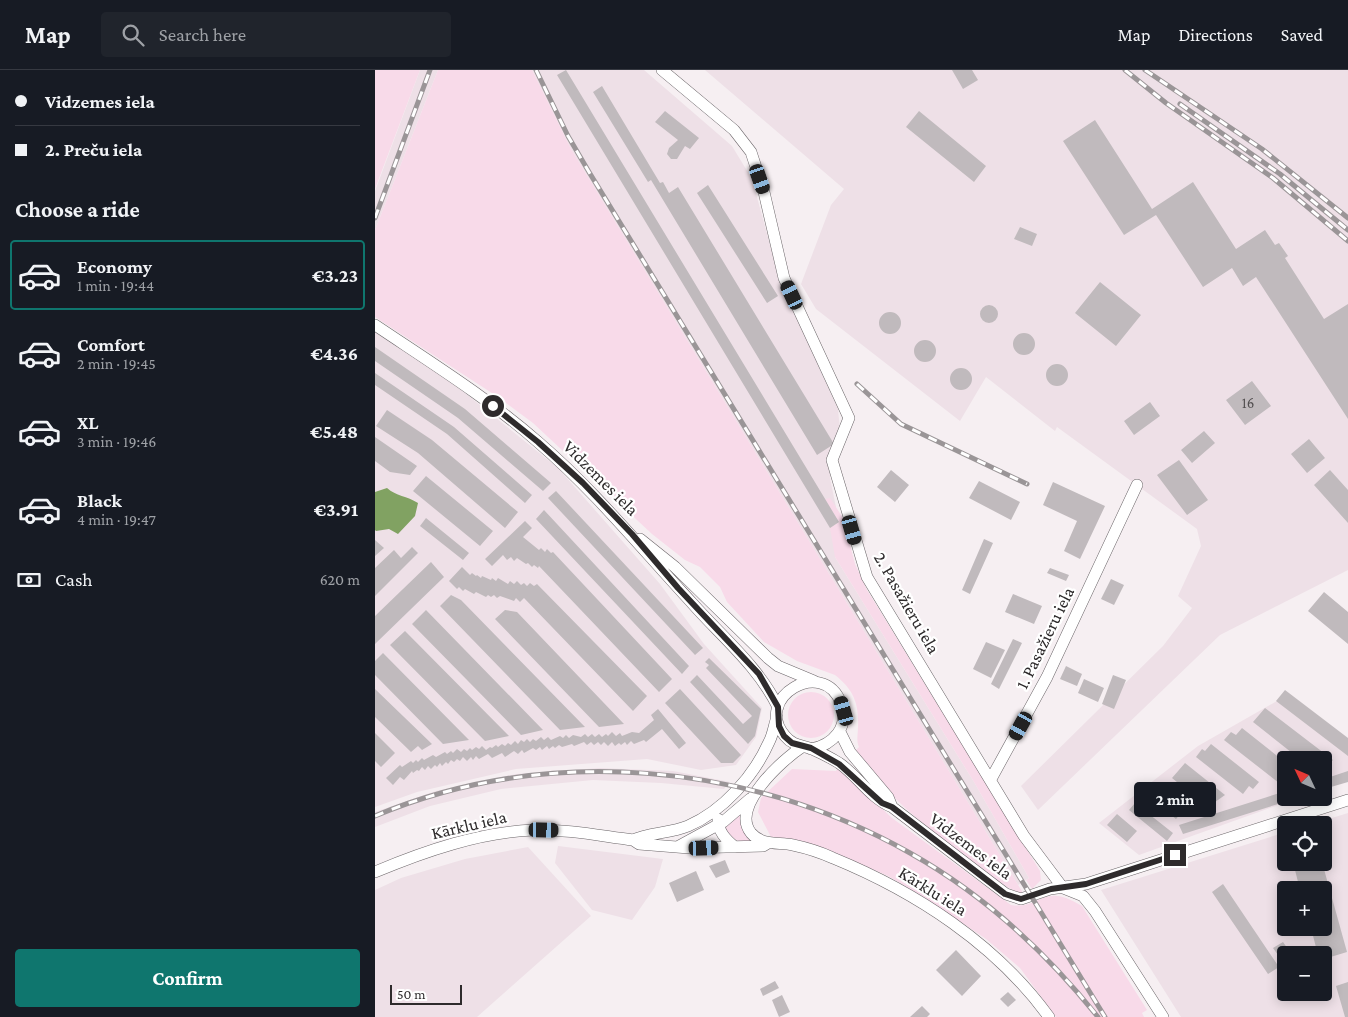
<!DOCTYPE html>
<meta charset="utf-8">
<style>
:root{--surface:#171b24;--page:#20242c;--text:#f1f3f6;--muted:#9ea1a6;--line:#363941;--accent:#0f766e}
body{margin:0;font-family:"Crimson Pro",serif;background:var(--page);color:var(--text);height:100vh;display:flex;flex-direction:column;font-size:19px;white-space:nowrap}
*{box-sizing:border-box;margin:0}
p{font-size:16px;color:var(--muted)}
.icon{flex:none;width:28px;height:28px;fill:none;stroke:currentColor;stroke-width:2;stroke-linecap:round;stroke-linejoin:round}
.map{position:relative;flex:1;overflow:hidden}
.drawer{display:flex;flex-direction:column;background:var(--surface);width:375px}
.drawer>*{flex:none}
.guide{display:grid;align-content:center;height:110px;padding:0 15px;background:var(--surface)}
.needle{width:32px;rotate:314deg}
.fabs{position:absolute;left:902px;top:681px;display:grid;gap:10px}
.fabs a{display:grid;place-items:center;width:55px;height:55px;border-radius:5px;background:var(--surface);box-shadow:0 2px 12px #0003;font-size:25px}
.scale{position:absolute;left:15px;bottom:12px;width:72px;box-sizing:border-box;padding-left:5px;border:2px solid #2e2b2c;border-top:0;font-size:14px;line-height:18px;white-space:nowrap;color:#2e2b2c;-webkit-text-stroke:4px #fff;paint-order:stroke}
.end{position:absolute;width:22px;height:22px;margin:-11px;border:6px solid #2e2b2c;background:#fff;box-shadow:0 0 0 2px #fff}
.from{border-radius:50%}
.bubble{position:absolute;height:35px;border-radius:5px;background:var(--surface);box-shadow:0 2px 12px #0003;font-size:16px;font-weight:700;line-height:35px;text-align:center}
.car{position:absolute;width:15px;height:30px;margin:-15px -8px;border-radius:6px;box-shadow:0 0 4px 1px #0007;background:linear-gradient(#222 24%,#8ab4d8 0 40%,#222 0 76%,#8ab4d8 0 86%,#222 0)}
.guide b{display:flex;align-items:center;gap:18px;height:48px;font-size:19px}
.guide b+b{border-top:1px solid var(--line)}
.guide i{width:12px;height:12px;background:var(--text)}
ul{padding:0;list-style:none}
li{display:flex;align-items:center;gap:15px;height:70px;margin:0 10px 8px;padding:0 5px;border:2px solid transparent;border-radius:5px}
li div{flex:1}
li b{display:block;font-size:19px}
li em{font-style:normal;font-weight:700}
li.active{border-color:var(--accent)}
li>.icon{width:45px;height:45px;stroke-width:1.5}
h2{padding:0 15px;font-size:22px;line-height:60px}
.pay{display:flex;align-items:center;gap:12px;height:55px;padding:0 15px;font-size:19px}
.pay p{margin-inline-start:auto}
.button{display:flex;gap:10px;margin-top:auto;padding:10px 15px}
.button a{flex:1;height:58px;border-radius:5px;background:var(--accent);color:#fff;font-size:20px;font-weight:700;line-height:58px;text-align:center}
header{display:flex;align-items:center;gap:30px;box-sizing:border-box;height:70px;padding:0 25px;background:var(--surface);border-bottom:1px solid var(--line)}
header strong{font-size:24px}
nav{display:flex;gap:28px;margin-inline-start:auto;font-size:18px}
.search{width:350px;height:45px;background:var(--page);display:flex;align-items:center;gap:12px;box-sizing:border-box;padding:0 18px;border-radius:5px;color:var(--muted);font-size:19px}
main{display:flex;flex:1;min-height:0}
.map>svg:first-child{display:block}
.built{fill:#eee0e7;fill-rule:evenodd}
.green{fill:#f8dae9}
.water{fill:#81a262}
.building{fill:#c0babd}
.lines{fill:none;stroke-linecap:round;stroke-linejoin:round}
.minor-casing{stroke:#6a6568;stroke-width:12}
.minor{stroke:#fff;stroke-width:11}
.rail-casing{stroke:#9a9597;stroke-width:5}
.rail{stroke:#fff;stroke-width:3;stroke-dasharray:9;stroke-linecap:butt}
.route{stroke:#2e2b2c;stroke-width:6}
.labels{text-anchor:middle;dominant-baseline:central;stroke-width:4.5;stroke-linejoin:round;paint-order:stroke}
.number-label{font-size:15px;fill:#524f50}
.street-label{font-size:18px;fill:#2e2b2c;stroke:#fff}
</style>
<header>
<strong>Map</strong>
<div class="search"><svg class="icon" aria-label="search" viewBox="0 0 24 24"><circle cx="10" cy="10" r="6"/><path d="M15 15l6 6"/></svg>Search here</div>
<nav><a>Map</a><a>Directions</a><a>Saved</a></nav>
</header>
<main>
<section class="drawer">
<div class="guide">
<b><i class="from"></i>Vidzemes iela</b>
<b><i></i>2. Preču iela</b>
</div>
<h2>Choose a ride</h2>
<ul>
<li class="active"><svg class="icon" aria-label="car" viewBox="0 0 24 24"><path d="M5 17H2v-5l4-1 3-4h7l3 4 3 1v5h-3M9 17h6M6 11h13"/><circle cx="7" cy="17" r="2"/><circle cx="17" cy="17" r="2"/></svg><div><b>Economy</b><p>1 min · 19:44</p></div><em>€3.23</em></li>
<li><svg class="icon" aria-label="car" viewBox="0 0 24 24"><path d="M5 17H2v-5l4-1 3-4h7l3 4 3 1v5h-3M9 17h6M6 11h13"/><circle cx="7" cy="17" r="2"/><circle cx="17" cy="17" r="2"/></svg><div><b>Comfort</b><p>2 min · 19:45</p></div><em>€4.36</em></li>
<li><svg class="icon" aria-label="car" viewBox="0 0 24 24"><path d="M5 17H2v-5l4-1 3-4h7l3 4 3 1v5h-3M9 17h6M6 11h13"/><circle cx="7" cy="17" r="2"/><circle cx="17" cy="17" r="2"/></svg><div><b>XL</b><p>3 min · 19:46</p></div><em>€5.48</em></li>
<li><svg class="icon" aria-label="car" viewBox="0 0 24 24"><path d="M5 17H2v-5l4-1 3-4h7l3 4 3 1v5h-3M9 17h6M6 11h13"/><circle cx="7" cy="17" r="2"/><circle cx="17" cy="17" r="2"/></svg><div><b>Black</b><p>4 min · 19:47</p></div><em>€3.91</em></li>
</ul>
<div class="pay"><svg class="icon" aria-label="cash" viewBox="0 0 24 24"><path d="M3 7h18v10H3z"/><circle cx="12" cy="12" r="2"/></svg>Cash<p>620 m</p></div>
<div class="button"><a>Confirm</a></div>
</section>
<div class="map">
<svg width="973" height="947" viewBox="0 0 973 947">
<rect width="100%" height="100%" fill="#f6eff2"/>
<path class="built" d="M45,0H63L0,160V121Z
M157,0H269L357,76L377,109L397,182L428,262L463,339L465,360L455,384V408L464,452L460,487L599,712L654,808L643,815L196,79Z
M330,0H973V500L845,565L663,740L646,716L788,576L817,538L803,526L826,476L822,459L682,357L680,361L611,307L585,351L441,239L426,214L456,135L469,119Z
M0,260L85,319L183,398L285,514L329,574L387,638L381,667L361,695L326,700L272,689L141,699L42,722L0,737Z
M909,627L973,677V709L949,718V690H911V728H923L764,785L724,753L823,676Z
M225,698L298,701L355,712L349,719L286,713L218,710L126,719L55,736L0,757V742L61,721L141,704Z
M973,743V947H806L726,820L911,762V792H949V755H934ZM911,820H949V858H911ZM911,885H949V922H911Z
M183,776L288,789L280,817L257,850L217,840L180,793Z
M153,777L216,846L102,947H0V820L26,808L90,789Z"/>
<path class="green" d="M0,0H45L0,119Z
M63,0H157L196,79L648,823C631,824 544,751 528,736C510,719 495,700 480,681L484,677C481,671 483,664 483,657C484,634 479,620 460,605L422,591L389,572L352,532L345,517L325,497L310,490L277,464L158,353L123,327L0,247V160Z
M455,428L468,448L480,494L492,520L665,801L666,810L657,819L651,810L654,808L599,712L460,487L455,458L464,452L450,429Z
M413 645a23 23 0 1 1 46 0a23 23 0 1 1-46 0Z
M463,698L517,748L636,835C666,840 667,811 707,836L772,940L767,943L769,947H681L645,898L611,869L553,830L513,806L469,787L396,767L383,742L386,728L417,699L461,701Z
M366,743V750L379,772C363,773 358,770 348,757Z"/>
<path class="water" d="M12,418C21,426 32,426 43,433L40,446L23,464L14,459L1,461L0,460V422Z"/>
<path class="building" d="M191,0L464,452L455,458L182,5Z
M577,0H597L603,10L588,19Z
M227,16L285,113L288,112L294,123L303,117L459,374L442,385L276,110L273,112L218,22Z
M290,41L324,68L315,79L310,76L302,89H296L292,84L294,78L303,70L280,52Z
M544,41L611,96L599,112L531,57Z
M720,50L777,139L818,112L861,179L890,160L900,175L904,173L913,186L910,188L949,249L973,234V349L881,207L868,216L857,198L828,217L781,145L749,165L688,71Z
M333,115L403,226L392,233L322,123Z
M645,157L662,164L657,176L639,169Z
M725,212L766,245L741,276L700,243Z
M605 244a9 9 0 1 1 18 0a9 9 0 1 1-18 0Z
M504 253a11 11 0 1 1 22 0a11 11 0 1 1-22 0Z
M638 274a11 11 0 1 1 22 0a11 11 0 1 1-22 0Z
M539 281a11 11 0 1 1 22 0a11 11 0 1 1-22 0Z
M0,277L90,339L176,413L168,421L83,348L0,291Z
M671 305a11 11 0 1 1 22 0a11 11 0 1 1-22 0Z
M575 309a11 11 0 1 1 22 0a11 11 0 1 1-22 0Z
M0,303L79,357L157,425L150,433L72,364L0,315Z
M877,311L896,336L870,355L851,330Z
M775,332L785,346L759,365L749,351Z
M12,340L57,370L143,442L130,458L43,383L1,356Z
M829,361L840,373L817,393L806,380Z
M0,367L42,396L35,405L15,402L0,391Z
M934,369L950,388L932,403L916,384Z
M804,390L833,430L812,445L782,405Z
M516,400L534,415L520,432L502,417Z
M955,400L973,420V453L939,415Z
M51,406L118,461L105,476L38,421Z
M604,411L645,432L636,450L594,428Z
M678,412L730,436L705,489L689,481L702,451L668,435Z
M181,421L328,578L320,585L173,428Z
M169,440L314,596L307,604L161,449Z
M51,448L94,483L88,490L45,456Z
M150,451L157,458L148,467L164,480L166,478L170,482L172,479L176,483L178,482L297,609L284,622L164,496L163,498L159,495L157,497L153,493L151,494L142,488L139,491L136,487L132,490L128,485L117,496L110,489Z
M609,469L618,473L595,524L587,520Z
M0,470L9,478L0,486Z
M37,477L43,483L0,526V498L19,480L26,488Z
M56,492L69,507L0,574V546Z
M87,497L95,505L97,503L101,506L102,505L106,508L107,506L116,510L117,508L121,511L123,508L133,514L135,511L139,514L142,511L146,515L149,513L152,516L155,513L159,516L162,514L272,626L258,641L149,528L145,532L141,528L139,531L125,526L122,528L119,525L116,527L113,525L111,527L101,522L99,524L90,519L88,521L84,517L82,519L74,511Z
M675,498L694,505L691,511L672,503Z
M736,509L749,515L739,535L726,529Z
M949,522L973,542V574L933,541Z
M638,524L667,536L659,554L630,542Z
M76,525L86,530L210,657L185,660L65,536Z
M51,540L168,660L146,665L37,554Z
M130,540L142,542L249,654L224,657L120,549Z
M30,561L134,666L110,671L15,575Z
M638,569L647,573L624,619L616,614Z
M611,572L630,580L616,608L598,599Z
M8,583L94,670L68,674L0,605V591Z
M334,588L386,639L380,666L373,674L315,612L322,605L368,654L377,646L331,598L334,595L330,592Z
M691,596L707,604L702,616L685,609Z
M738,605L751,610L739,639L727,634Z
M709,609L729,618L723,632L703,623Z
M0,619L57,674L47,680L43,676L36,682L0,647Z
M305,619L366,685L358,693H346L290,633Z
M910,620L973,668V686L901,631Z
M890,638L958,690L951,697L949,690H926L878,652Z
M283,639L311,673L304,679L287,659L271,672L269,670L259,674L256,671L252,675L250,672L246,675L244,673L240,676L237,672L233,676L229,672L226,675L223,672L219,675L216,672L212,675L209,672L199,676L197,674L187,677L184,675L180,678L178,676L174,679L172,676L167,680L165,677L161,680L158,678L149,683L147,680L143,684L139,681L130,687L127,683L117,688L113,684L104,689L101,686L98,690L96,687L92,691L88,687L85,691L82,689L79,692L76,690L73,694L71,692L67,696L65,693L62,697L60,695L56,699L53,696L50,700L47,697L44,701L42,700L38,703L37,701L29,710L25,707L18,715L11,708L25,695L27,697L36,691L38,693L41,690L43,692L47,688L49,690L58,685L61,687L70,682L72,684L76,681L78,683L82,679L86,682L89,679L92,681L95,678L97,680L101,677L104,679L107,676L111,680L115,677L117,678L121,675L123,677L127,674L130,676L133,673L136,675L140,671L143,674L146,670L149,672L152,669L155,672L158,669L161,671L166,667L169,670L173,667L176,670L185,666L188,668L191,665L194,668L198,665L206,667L210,664L213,667L217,664L220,667L224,664L227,667L231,664L233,666L237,662L241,666L245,663L247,666L257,662L264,663L279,650L276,645Z
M867,658L911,693V705L904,713L849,670L856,662L861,665Z
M0,663L20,683L6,697L0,691Z
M836,674L884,712L878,719L874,716L868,724L821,687L827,679L830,681Z
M810,693L850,725L833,737L797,708Z
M973,701V712L949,719V709Z
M785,713L813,735L801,749L773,727Z
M911,721V728H922L808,764L804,755Z
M760,733L798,763L792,771L754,740Z
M742,744L762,761L752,772L732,755Z
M350,790L355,802L341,808L334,796Z
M947,792L972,882L949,889V885H943L936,858H949V820H925L920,800Z
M321,801L329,820L302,832L294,813Z
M848,814L904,897L893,904L837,822Z
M908,872L917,885H911L910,895L898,878Z
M581,880L606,906L587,926L561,900Z
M400,911L404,918L388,926L385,919Z
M973,912V947H970L961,916Z
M633,922L641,930L633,937L625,929Z
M407,925L415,942L404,947L397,930Z
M547,936L555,944L552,947H535Z"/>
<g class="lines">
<g class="minor-casing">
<path id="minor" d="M287,0L359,60L376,82L389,122L409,208L474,348L457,390L492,507L649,766L688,818L708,826L720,841L788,947
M0,255C55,292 113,328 163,372C220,421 266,478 317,533C347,567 383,596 403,637
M265,469L300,497L393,588L403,596L439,611
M465,662L475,682L513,727L517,737
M427,677C407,690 355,737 376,763C387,776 403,772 418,775C432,778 445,782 458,788C541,822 621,874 674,947
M436,679C458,675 475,657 466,633C448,586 377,628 410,666C418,676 427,675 437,679C446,683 456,688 464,693C483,706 495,728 517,737L631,824L646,829L675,819L711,814L973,730
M616,709L672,607L762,415
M343,749C343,761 350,769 360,777
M258,770C272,763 297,763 313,756C348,741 379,706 394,672C398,665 399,655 402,647
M304,776L348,752L375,729
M0,802C50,781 105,762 159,760C192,759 226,766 258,770L264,774L314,778L388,776L393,773"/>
</g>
<use href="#minor" class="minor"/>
<g class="rail-casing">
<path id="rail" d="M161,0L193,66L214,102L730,947
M750,0L791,33L898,108L973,171
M770,0L887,79L973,148
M805,34L905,104L973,160
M0,148L55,0
M482,314L526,354L652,414
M0,746C172,674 374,692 535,783C608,824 671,882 723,947"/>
</g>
<use href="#rail" class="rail"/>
</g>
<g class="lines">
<path class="route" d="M118,336L163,372L208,413L257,464L303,518L384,604L403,637L404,656L409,666L417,673L436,678L464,694L507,733L517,737L630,824L646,829L676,819L711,814L800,785"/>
</g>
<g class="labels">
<g class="number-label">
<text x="873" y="333">16</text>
</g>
<g class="street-label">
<text transform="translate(226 408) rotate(45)">Vidzemes iela</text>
<text transform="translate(532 533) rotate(60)">2. Pasažieru iela</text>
<text transform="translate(670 568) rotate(-64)">1. Pasažieru iela</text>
<text transform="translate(94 755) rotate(-13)">Kārklu iela</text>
<text transform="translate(596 776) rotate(37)">Vidzemes iela</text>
<text transform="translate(558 821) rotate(32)">Kārklu iela</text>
</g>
</g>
</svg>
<div class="fabs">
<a><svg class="needle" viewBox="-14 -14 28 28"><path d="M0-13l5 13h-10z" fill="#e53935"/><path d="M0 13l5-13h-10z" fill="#9ea1a6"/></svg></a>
<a><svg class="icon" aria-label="locate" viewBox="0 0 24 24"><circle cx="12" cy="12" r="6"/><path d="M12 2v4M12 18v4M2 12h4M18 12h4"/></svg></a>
<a>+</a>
<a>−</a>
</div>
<div class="scale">50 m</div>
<i class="end from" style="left:118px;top:336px"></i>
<i class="end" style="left:800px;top:785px"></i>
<div class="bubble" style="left:759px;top:712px;width:82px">2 min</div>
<i class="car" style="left:385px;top:109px;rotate:161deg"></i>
<i class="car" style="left:417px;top:225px;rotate:335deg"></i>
<i class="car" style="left:477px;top:460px;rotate:164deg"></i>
<i class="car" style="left:469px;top:641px;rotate:344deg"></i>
<i class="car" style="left:646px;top:656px;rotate:209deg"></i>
<i class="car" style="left:169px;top:760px;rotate:91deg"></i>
<i class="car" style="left:329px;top:778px;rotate:88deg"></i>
</div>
</main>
